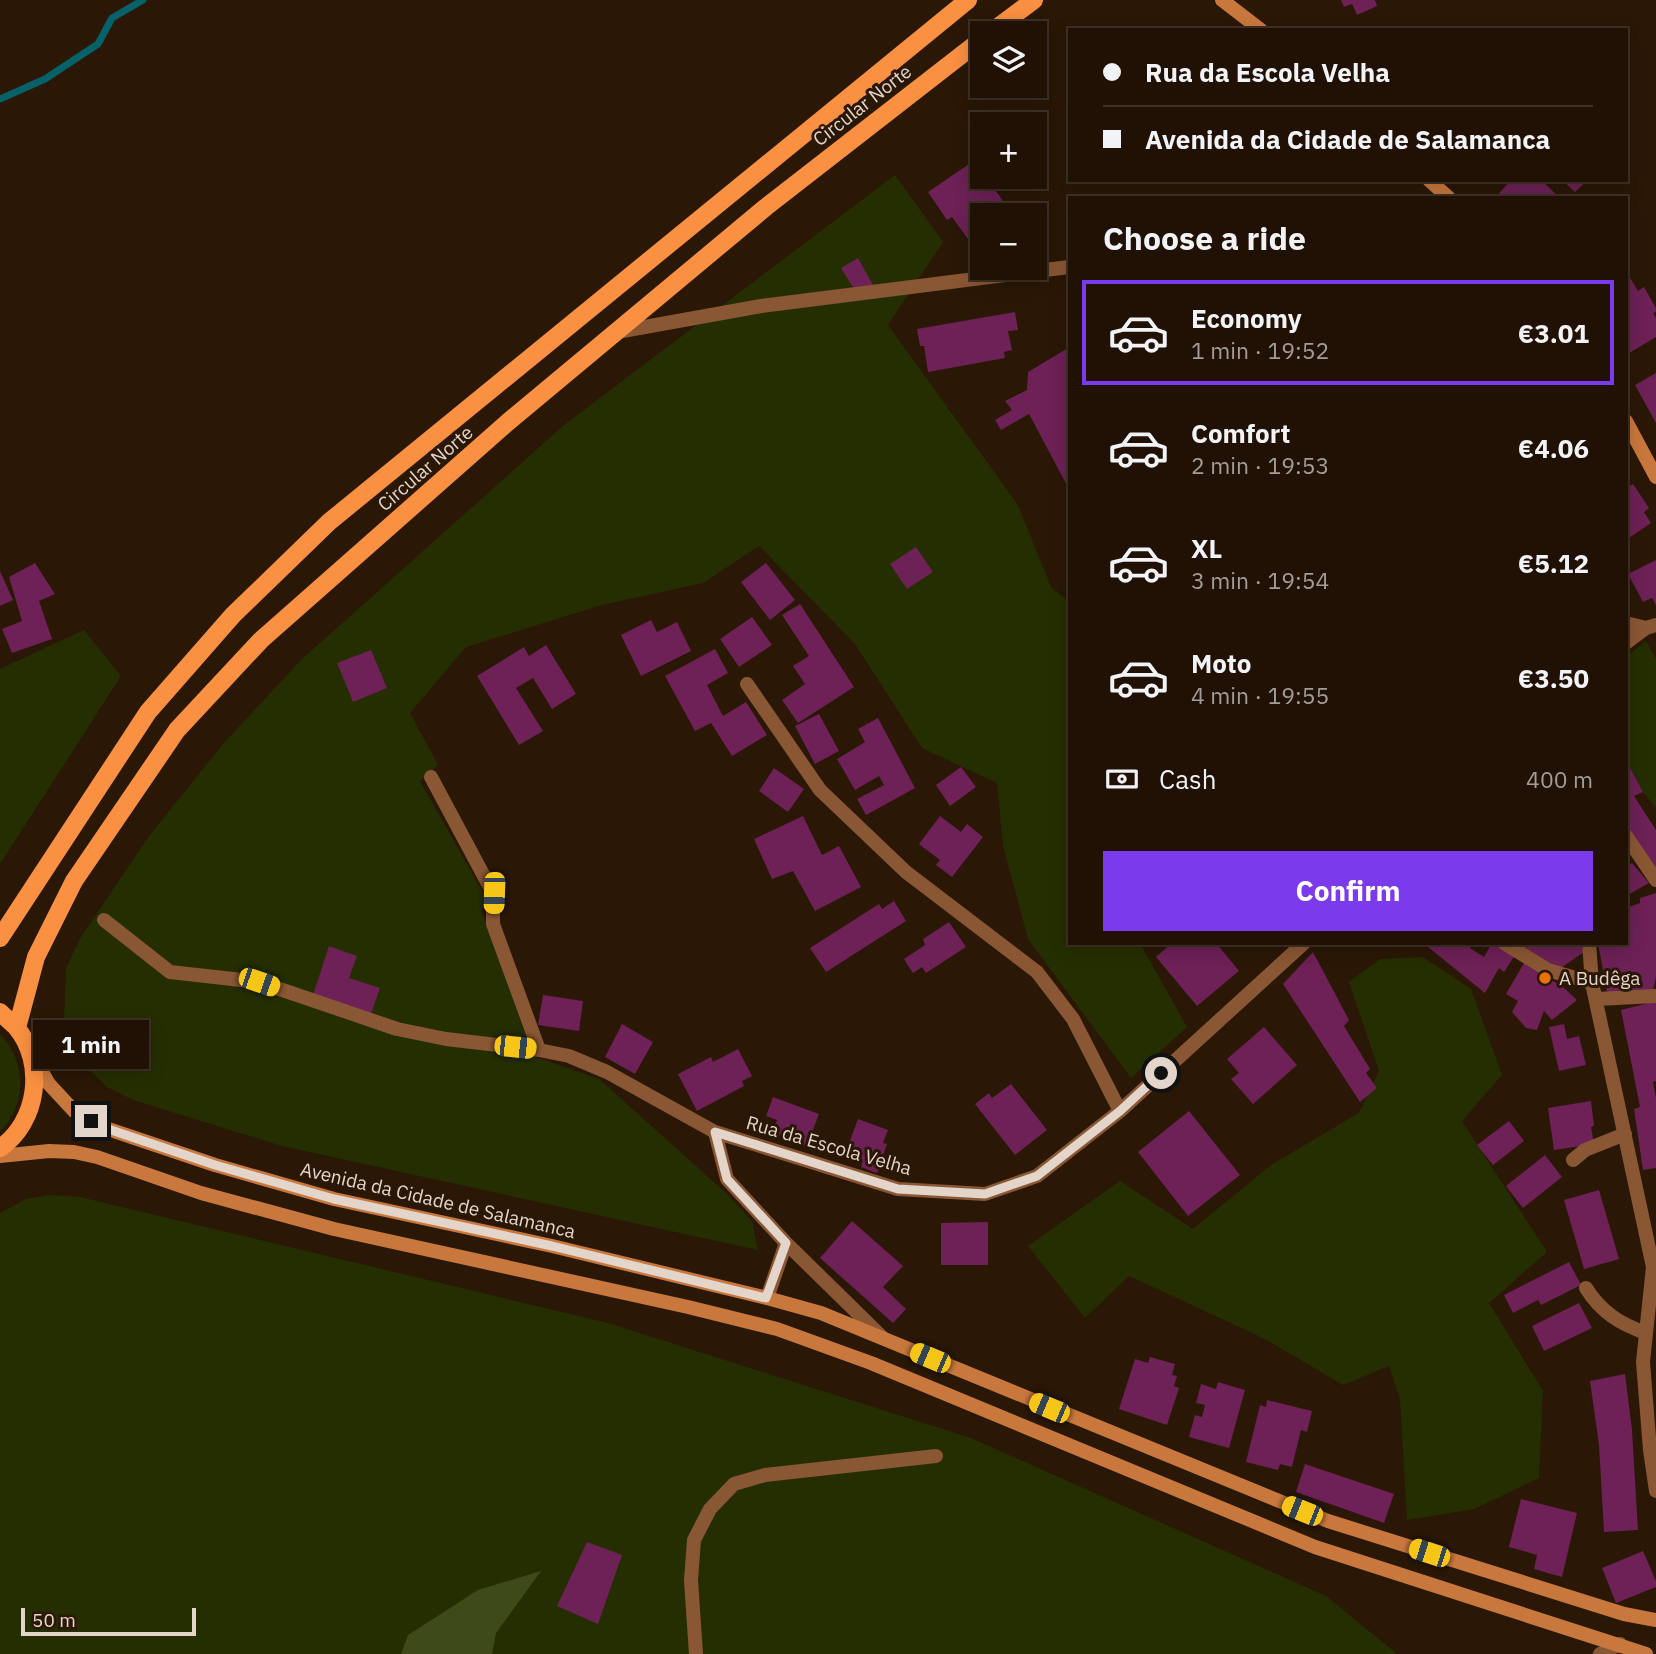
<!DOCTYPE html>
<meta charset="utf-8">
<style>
:root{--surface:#201104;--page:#2d1f13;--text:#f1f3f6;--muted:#a29d9a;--line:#3d3126;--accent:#7c3aed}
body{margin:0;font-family:"IBM Plex Sans",sans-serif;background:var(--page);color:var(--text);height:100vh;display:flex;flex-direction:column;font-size:26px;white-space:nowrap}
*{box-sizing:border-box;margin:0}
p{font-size:23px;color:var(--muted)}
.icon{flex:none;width:38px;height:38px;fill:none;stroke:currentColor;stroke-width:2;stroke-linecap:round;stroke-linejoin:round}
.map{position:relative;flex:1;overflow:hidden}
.sheet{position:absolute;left:1068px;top:196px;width:560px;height:749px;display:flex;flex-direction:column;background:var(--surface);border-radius:0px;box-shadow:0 4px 18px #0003,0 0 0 2px var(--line)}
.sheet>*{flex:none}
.hud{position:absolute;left:1068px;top:28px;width:560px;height:154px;border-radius:0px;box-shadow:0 4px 18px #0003,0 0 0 2px var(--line);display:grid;align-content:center;height:154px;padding:0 35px;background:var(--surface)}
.controls{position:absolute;left:970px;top:21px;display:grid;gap:14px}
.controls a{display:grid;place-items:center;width:77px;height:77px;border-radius:0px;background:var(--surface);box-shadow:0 4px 18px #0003,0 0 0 2px var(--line);font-size:35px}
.scale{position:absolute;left:21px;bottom:18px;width:175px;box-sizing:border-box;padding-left:7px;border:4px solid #e3d5ca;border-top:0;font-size:19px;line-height:24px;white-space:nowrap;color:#e3d5ca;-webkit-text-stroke:5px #2a1706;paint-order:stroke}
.end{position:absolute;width:32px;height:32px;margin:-16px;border:9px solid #e3d5ca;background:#111;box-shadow:0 0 0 4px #111}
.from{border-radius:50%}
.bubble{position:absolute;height:49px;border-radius:0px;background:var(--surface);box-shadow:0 4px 18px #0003,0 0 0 2px var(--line);font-size:23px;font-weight:700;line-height:49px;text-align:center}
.car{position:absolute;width:21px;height:42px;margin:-21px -10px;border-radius:9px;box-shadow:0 0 5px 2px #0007;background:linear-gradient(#f5c518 24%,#345 0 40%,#f5c518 0 76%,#345 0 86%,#f5c518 0)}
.hud b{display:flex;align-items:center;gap:24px;height:66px;font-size:26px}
.hud b+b{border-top:2px solid var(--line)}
.hud i{width:18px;height:18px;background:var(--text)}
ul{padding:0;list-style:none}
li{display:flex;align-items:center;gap:21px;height:105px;margin:0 14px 10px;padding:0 21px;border:4px solid transparent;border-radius:0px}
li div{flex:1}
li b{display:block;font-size:26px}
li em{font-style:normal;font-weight:700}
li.current{border-color:var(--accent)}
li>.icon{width:63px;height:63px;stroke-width:1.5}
h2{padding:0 35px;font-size:32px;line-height:84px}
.pay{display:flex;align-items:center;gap:18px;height:77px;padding:0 35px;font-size:26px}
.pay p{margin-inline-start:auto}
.button{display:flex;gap:14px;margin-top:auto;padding:14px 35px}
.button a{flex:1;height:80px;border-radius:0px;background:var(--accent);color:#fff;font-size:28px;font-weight:700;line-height:80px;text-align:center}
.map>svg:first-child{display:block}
.green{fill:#252e01}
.forest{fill:#3e4a17}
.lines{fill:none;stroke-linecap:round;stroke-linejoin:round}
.stream{stroke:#076169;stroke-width:7}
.building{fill:#6d2156}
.street{stroke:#8a5734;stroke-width:14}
.secondary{stroke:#c9783d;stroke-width:14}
.primary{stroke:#fa9041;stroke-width:18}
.route{stroke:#e3d5ca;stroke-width:9}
.food-dot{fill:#e8710a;stroke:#2a1706;stroke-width:2.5}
.labels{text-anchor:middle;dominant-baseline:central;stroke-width:6;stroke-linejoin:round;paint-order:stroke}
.street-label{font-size:19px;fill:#e3d5ca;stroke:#2a1706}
.poi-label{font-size:19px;fill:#e3d5ca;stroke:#2a1706;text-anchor:start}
</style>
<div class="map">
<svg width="1656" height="1654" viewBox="0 0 1656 1654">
<rect width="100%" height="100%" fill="#2a1706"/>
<path class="green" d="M895,175L943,242L888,325L1018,505L1051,587L1069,602V943H1140L1187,1027L1131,1078L1028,939L1003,846L997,783L922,748L855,644L759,546L703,583L602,605L466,647L410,713L438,765L420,781L484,894L482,912L533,1056L599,1079L726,1193L752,1221L758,1250L282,1146L133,1100L107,1087L87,1068L69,1039L64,1018L66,969L79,940L149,836L223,744L301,660L564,425Z
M84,630L121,676L0,864V669Z
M1646,641L1656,659V808L1643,792L1626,760V657Z
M1423,957L1471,989L1502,1075L1462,1121L1547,1252L1489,1303L1543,1391L1539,1478L1474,1509L1407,1520L1400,1399L1389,1366L1343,1385L1263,1338L1129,1276L1085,1318L1028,1246L1120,1181L1193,1229L1271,1165L1359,1113L1379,1071L1349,982L1380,959Z
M0,1034C27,1062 27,1104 0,1132Z
M51,1195L80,1197L608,1323L971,1438L1326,1596L1397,1654H0V1213L26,1199Z"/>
<path class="forest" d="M541,1571L496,1633L492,1654H401L408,1635L478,1590Z"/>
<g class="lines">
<path class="stream" d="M0,99L45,79L98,44L112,18L143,0"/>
</g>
<path class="building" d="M1341,0H1375L1377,6L1357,15L1352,4L1344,7Z
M975,160L982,170V177H986L1013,215H982V236L971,243L952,217L947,220L928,192Z
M1511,180H1529L1532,183L1534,180H1541L1560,198H1495Z
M1562,180H1588L1575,192Z
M858,258L873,285L854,289L841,268Z
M1626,271L1638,291L1644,287L1656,308V312L1653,313L1656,318V337L1626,355Z
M1015,312L1018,330L1008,331L1012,350L1004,352L1005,358L928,372L924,346H920L917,329Z
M1068,348L1069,350V489L1029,414L1001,430L995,420L1012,410L1005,401L1027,390L1028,372Z
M1656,373V423L1635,385Z
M1633,484L1649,508L1644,512L1651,523L1626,540V488Z
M916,547L933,572L907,589L890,564Z
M1656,560V605L1652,598L1643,602L1628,574Z
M35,563L55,594L39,601L52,639L12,653L2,629L22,621L9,577Z
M766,563L795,600L770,620L741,582Z
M0,571L13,600L0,606Z
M800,604L854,687L798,723L782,700L805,684L793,666L809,656L782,615Z
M752,617L772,645L739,667L720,639Z
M651,620L657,632L677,622L691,651L641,676L621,635Z
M546,645L576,694L552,709L533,678L516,688L543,731L519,745L477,676L524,647L529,656Z
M715,649L728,673L707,685L723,716L746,702L767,735L732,756L711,723L695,731L665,676Z
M371,650L387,688L353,702L337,663Z
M819,714L839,751L815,764L795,726Z
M878,718L915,788L866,815L857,799L884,785L879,776L855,790L837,759L865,742L858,729Z
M1626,760L1643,792L1634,796L1656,830V872L1626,826Z
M961,767L976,787L950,806L936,785Z
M774,768L804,789L788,812L759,791Z
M803,816L822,855L839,846L861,887L815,911L793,871L772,879L754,839Z
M940,816L961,832L967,824L983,837L952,877L936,865L940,860L919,844Z
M1632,863L1649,883L1626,896V868Z
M1656,893V977L1653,990L1607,992L1598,943H1626V908L1640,903V898Z
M894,901L906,921L826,972L810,948L879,904L882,909Z
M949,922L966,947L926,973L922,967L913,973L904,959L925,945L923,939Z
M1172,943H1216L1239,971L1197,1006L1156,957Z
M1423,943H1472L1470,948L1484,957L1492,943H1498L1515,955L1504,972L1499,968L1485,993Z
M1517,943H1580L1584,952L1558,970Z
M329,946L357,956L349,978L380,988L371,1014L313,995Z
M1313,952L1349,1020L1344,1026L1370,1069L1366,1073L1377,1088L1360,1102L1283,984Z
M1524,963L1563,987L1577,1000L1552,1020L1544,1011L1537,1030L1526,1028L1512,1012L1518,1001L1506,994Z
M543,995L583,1001L579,1031L538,1025Z
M1656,1001V1081L1653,1082L1656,1098V1168L1643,1170L1634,1109L1640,1107L1621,1010Z
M622,1024L653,1042L635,1074L605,1057Z
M1564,1024L1567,1039L1579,1036L1586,1065L1559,1071L1549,1027Z
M1264,1027L1297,1065L1253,1104L1231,1079L1239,1073L1227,1059Z
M738,1049L752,1076L742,1081L744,1086L697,1111L678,1074L711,1057L713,1062Z
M1011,1084L1047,1130L1015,1155L975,1104L989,1093L992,1098Z
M773,1097L819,1114L807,1146L772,1133L777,1120L766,1116Z
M1591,1101L1594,1126L1591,1127L1594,1144L1554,1150L1548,1108Z
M1189,1111L1240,1175L1188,1216L1138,1152Z
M858,1119L888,1130L883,1143L887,1144L877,1173L861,1167L863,1160L845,1154Z
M1509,1121L1524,1141L1493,1165L1477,1145Z
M1545,1155L1562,1177L1523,1208L1506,1186Z
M1599,1190L1619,1259L1584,1269L1564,1200Z
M852,1221L903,1266L883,1287L906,1309L893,1323L820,1258Z
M988,1222V1265H941V1223Z
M1569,1262L1581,1285L1541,1305L1538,1300L1513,1313L1504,1295Z
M1579,1303L1592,1328L1544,1351L1532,1326Z
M1150,1357L1175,1364L1172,1375L1177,1376L1174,1386L1179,1388L1167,1425L1119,1409L1135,1359L1148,1363Z
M1625,1374L1632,1430L1638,1530L1604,1532L1599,1445L1590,1381Z
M1218,1382L1245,1390L1229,1448L1189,1437L1195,1415L1202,1417L1205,1405L1196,1403L1201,1384L1216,1389Z
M1267,1400L1312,1411L1307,1432L1301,1430L1292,1467L1280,1464L1278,1470L1246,1462L1260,1405L1266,1407Z
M1305,1464L1394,1494L1384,1523L1296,1492Z
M1521,1499L1577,1513L1562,1577L1534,1569L1537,1555L1509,1547Z
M587,1542L622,1555L598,1624L557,1606Z
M1643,1551L1656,1581V1587L1616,1603L1602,1568Z"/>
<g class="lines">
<path class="street" d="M617,332L761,306L1069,267
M1626,623L1646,628
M1626,643L1646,628L1656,625
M747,684L820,790L906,872L1037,972L1073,1019L1120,1111
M431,777L493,893V924L539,1050
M1626,836L1656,880
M104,920L170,972L259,982L397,1029L446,1039L539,1050L569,1056L607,1072L715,1132L898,1189L985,1194L1037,1176L1120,1111L1304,943
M1504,943L1548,970L1592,983
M1589,943L1592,983L1653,1267L1643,1362L1650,1450L1656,1491
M1597,999L1656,996
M715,1132L727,1179L786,1243L883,1338
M1573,1160L1585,1150L1625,1134
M1586,1288C1601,1312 1620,1324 1646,1333
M767,1298L786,1243
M696,1654L691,1580L694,1540L710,1509L734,1484L765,1475L936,1456
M1600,1654L1620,1644"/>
<path class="secondary" d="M1222,0L1261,30
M1429,180L1449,198
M1626,421L1656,477
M35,1060L49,1084L74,1111L91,1121L108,1129L215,1165L334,1199L552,1246L767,1298L821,1313L1328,1521L1624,1614L1656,1620
M0,1156L49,1151L74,1152L97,1157L201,1193L334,1229L688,1307L777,1329L871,1363L1315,1547L1646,1654"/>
<path class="primary" d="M990,33L1034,0
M0,938L148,712L233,615L329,522L968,0
M0,1012C5,1017 11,1022 16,1027C46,1063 38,1122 0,1148
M17,1028L36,957L74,881L177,730L261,640L508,422L766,207L982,39"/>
</g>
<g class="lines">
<path class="route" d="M91,1121L108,1129L215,1165L334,1199L552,1246L766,1298L786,1243L727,1179L715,1132L898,1189L985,1194L1037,1176L1120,1111L1161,1073"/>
</g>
<circle class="food-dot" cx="1545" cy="978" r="7"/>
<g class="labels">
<g class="street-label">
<text transform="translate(862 105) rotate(-38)">Circular Norte</text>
<text transform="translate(425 468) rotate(-41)">Circular Norte</text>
<text transform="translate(829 1145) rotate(16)">Rua da Escola Velha</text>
<text transform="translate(438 1200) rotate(13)">Avenida da Cidade de Salamanca</text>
</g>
<g class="poi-label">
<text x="1559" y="978">A Budêga</text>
</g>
</g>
</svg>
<div class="controls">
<a><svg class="icon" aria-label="layers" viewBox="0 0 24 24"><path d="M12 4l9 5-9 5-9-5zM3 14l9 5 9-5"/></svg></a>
<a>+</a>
<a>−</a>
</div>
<div class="scale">50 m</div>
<i class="end from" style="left:1161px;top:1073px"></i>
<i class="end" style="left:91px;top:1121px"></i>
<div class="bubble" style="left:33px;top:1020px;width:116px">1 min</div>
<i class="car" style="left:494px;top:893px;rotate:182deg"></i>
<i class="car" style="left:259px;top:982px;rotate:109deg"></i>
<i class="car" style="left:515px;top:1047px;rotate:96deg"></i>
<i class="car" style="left:930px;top:1358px;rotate:293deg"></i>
<i class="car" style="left:1049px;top:1408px;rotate:293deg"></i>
<i class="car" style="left:1302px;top:1511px;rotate:292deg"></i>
<i class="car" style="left:1429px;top:1553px;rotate:288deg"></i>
<div class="hud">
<b><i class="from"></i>Rua da Escola Velha</b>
<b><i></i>Avenida da Cidade de Salamanca</b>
</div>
<section class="sheet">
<h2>Choose a ride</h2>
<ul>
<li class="current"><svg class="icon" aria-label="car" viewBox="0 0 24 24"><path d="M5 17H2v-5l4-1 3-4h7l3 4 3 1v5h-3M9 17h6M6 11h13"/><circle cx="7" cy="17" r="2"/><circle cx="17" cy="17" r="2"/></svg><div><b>Economy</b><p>1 min · 19:52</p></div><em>€3.01</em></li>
<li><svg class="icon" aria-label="car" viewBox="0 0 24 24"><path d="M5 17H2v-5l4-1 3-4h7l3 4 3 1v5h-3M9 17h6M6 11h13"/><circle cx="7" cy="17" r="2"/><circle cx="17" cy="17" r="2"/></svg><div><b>Comfort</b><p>2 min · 19:53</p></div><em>€4.06</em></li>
<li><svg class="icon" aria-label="car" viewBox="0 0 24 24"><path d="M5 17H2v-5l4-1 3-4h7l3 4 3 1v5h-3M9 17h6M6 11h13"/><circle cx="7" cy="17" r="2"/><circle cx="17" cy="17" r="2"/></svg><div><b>XL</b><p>3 min · 19:54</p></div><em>€5.12</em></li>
<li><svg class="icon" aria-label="car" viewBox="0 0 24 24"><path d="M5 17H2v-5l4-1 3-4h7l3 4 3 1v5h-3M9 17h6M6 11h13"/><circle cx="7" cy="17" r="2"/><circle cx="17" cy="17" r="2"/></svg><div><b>Moto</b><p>4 min · 19:55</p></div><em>€3.50</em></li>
</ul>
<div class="pay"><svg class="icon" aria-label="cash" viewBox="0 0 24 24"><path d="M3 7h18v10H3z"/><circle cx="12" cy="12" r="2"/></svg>Cash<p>400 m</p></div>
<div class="button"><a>Confirm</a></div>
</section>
</div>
